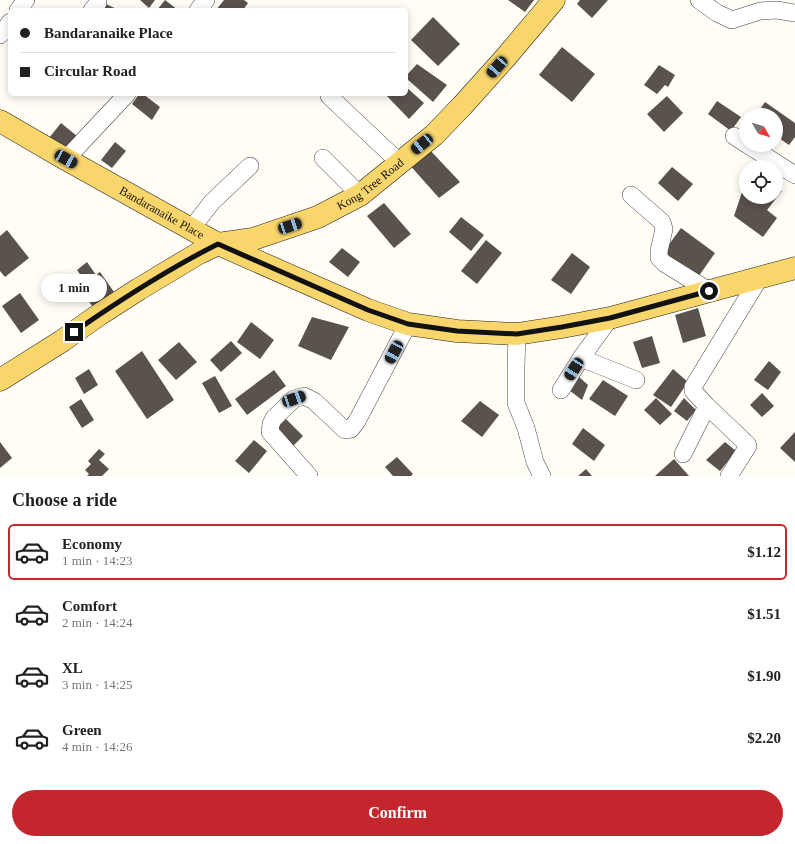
<!DOCTYPE html>
<meta charset="utf-8">
<style>
:root{--surface:#fff;--page:#f2f2f2;--text:#222;--muted:#767676;--line:#e0e0e0;--accent:#c4262e}
body{margin:0;font-family:Georgia,serif;background:var(--page);color:var(--text);height:100vh;display:flex;flex-direction:column;font-size:15px;white-space:nowrap}
*{box-sizing:border-box;margin:0}
p{font-size:13px;color:var(--muted)}
.icon{flex:none;width:22px;height:22px;fill:none;stroke:currentColor;stroke-width:2;stroke-linecap:round;stroke-linejoin:round}
.map{position:relative;height:476px;overflow:hidden}
.drawer{display:flex;flex-direction:column;background:var(--surface);flex:1}
.drawer>*{flex:none}
.guide{position:absolute;left:8px;top:8px;width:400px;height:88px;border-radius:6px;box-shadow:0 2px 10px #0003;display:grid;align-content:center;height:88px;padding:0 12px;background:var(--surface)}
.needle{width:26px;rotate:128deg}
.fabs{position:absolute;left:739px;top:108px;display:grid;gap:8px}
.fabs a{display:grid;place-items:center;width:44px;height:44px;border-radius:50%;background:var(--surface);box-shadow:0 2px 10px #0003;font-size:20px}
.end{position:absolute;width:18px;height:18px;margin:-9px;border:5px solid #111;background:#fff;box-shadow:0 0 0 2px #fff}
.from{border-radius:50%}
.bubble{position:absolute;height:28px;border-radius:14px;background:var(--surface);box-shadow:0 2px 10px #0003;font-size:13px;font-weight:700;line-height:28px;text-align:center}
.car{position:absolute;width:12px;height:24px;margin:-12px -6px;border-radius:5px;box-shadow:0 0 3px 1px #0007;background:linear-gradient(#222 24%,#8ab4d8 0 40%,#222 0 76%,#8ab4d8 0 86%,#222 0)}
.guide b{display:flex;align-items:center;gap:14px;height:38px;font-size:15px}
.guide b+b{border-top:1px solid var(--line)}
.guide i{width:10px;height:10px;background:var(--text)}
ul{padding:0;list-style:none}
li{display:flex;align-items:center;gap:12px;height:56px;margin:0 8px 6px;padding:0 4px;border:2px solid transparent;border-radius:6px}
li div{flex:1}
li b{display:block;font-size:15px}
li em{font-style:normal;font-weight:700}
li.selected{border-color:var(--accent)}
li>.icon{width:36px;height:36px;stroke-width:1.5}
h2{padding:0 12px;font-size:18px;line-height:48px}
.primary-button{display:flex;gap:8px;margin-top:auto;padding:8px 12px}
.primary-button a{flex:1;height:46px;border-radius:24px;background:var(--accent);color:#fff;font-size:16px;font-weight:700;line-height:46px;text-align:center}
.map>svg:first-child{display:block}
.building{fill:#5a524d}
.lines{fill:none;stroke-linecap:round;stroke-linejoin:round}
.minor-casing{stroke:#444;stroke-width:18}
.major-casing{stroke:#222;stroke-width:23}
.minor{stroke:#fff;stroke-width:17}
.major{stroke:#f9d66b;stroke-width:22}
.route{stroke:#111;stroke-width:5}
.labels{text-anchor:middle;dominant-baseline:central;stroke-width:4;stroke-linejoin:round;paint-order:stroke}
.street-label{font-size:12px;fill:#111;stroke:#fff}
</style>
<div class="map">
<svg width="795" height="476" viewBox="0 0 795 476">
<rect width="100%" height="100%" fill="#fffdf5"/>
<path class="building" d="M140,0H155L149,8Z
M165,0L178,10H157Z
M224,0H244L248,3L243,10H216Z
M508,0H534L525,12Z
M580,0H608L592,18L577,4Z
M106,4L119,10H103Z
M433,17L460,44L438,66L411,40Z
M562,47L595,74L572,102L539,75Z
M417,64L447,85L433,102L406,78V76Z
M659,65L675,75L668,87L665,85L657,94L644,85Z
M406,87L424,103L409,119L385,94H406Z
M139,94H143L160,107L152,120L132,104Z
M667,96L683,113L664,132L647,114Z
M717,101L741,117L731,131L708,114Z
M765,102L795,123V137L789,145L776,136V115H756Z
M61,123L77,136L64,151L49,138Z
M115,142L126,151L112,168L101,160Z
M428,148L460,182L439,198L407,162Z
M672,167L693,184L678,201L658,183Z
M746,186V197H776V186L782,191L767,210L777,218L763,237L734,216L742,192Z
M384,203L411,234L394,248L367,216Z
M461,217L484,235L471,251L449,232Z
M681,228L715,253L696,280L662,254Z
M7,230L29,258L5,277L0,271V236Z
M486,240L502,253L477,284L461,271Z
M342,248L360,262L348,277L329,262Z
M572,253L590,267L571,294L551,280Z
M87,262L96,275L100,272L114,292L93,307L79,288L86,283L77,270Z
M20,293L39,320L21,333L2,306Z
M698,308L706,336L683,343L675,315Z
M312,317L349,327L331,360L298,346Z
M251,322L274,340L260,359L237,342Z
M652,336L660,363L642,368L633,342Z
M231,341L242,353L221,372L210,360Z
M179,342L197,362L176,380L158,360Z
M142,351L174,400L147,419L115,371Z
M769,361L781,372L768,390L754,380Z
M89,369L98,385L84,394L75,378Z
M673,369L688,382L671,407L653,395Z
M274,370L286,386L247,415L235,399Z
M215,376L232,406L219,413L202,383Z
M578,376L588,385L582,400L569,390Z
M603,380L628,396L615,416L589,399Z
M762,393L774,406L762,417L750,405Z
M656,398L672,414L660,425L644,410Z
M684,398L696,410L687,421L674,411Z
M81,399L94,420L82,428L69,407Z
M480,401L499,415L482,437L461,421Z
M286,419L303,436L292,447L275,430Z
M583,428L605,445L594,461L572,444Z
M795,432V462L780,448Z
M254,440L267,451L249,473L235,461Z
M0,442L12,458L0,468Z
M725,442L736,451L720,471L706,460Z
M99,449L105,454L99,460L109,469L102,476H87L89,474L85,470L91,464L88,461Z
M397,457L413,474L411,476H393L385,467Z
M674,459L689,476H655Z
M586,469L592,476H578Z"/>
<g class="lines">
<g class="minor-casing">
<path id="minor" d="M699,0L717,13L732,20L760,11L777,10L795,13
M18,10L26,0
M92,10L98,3
M198,10L206,0
M0,35L4,31L10,22
M329,96L400,163
M734,136L746,144
M748,145L795,175
M323,158L360,195
M66,159L127,94
M631,195L662,222L664,229L659,251V258L664,263L709,291
M191,229L212,202L250,166
M517,334L516,367V403L526,428L535,462L542,476
M581,358L636,380
M561,390L581,358L610,318
M683,454L707,406
M309,476L270,432L271,424L274,418L294,399L304,396L314,401L345,430L351,429L357,421L408,324
M729,476L748,446L747,444L707,406L693,391V387L760,277"/>
</g>
<g class="major-casing">
<g id="major">
<path id="s1" d="M0,121L62,157L218,244L368,310L408,324L457,331L517,334L562,327L610,318L795,268"/>
<path id="s2" d="M0,380L62,341L100,314L139,289L199,253L218,244L253,239L318,217L360,195L434,135L462,106L506,57L554,0"/>
</g>
</g>
<use href="#minor" class="minor"/>
<use href="#major" class="major"/>
</g>
<g class="lines">
<path class="route" d="M74,332C120,300 168,269 218,244L368,310L408,324L457,331L517,334L562,327L610,318L709,291"/>
</g>
<g class="labels">
<g class="street-label">
<text stroke="none"><textPath href="#s2" startOffset="423">Kong Tree Road</textPath></text>
<text stroke="none"><textPath href="#s1" startOffset="186">Bandaranaike Place</textPath></text>
</g>
</g>
</svg>
<div class="fabs">
<a><svg class="needle" viewBox="-14 -14 28 28"><path d="M0-13l5 13h-10z" fill="#e53935"/><path d="M0 13l5-13h-10z" fill="#767676"/></svg></a>
<a><svg class="icon" aria-label="locate" viewBox="0 0 24 24"><circle cx="12" cy="12" r="6"/><path d="M12 2v4M12 18v4M2 12h4M18 12h4"/></svg></a>
</div>
<i class="end from" style="left:709px;top:291px"></i>
<i class="end" style="left:74px;top:332px"></i>
<div class="bubble" style="left:41px;top:274px;width:66px">1 min</div>
<i class="car" style="left:497px;top:67px;rotate:222deg"></i>
<i class="car" style="left:422px;top:144px;rotate:231deg"></i>
<i class="car" style="left:66px;top:159px;rotate:119deg"></i>
<i class="car" style="left:290px;top:226px;rotate:72deg"></i>
<i class="car" style="left:394px;top:352px;rotate:208deg"></i>
<i class="car" style="left:574px;top:369px;rotate:213deg"></i>
<i class="car" style="left:294px;top:399px;rotate:71deg"></i>
<div class="guide">
<b><i class="from"></i>Bandaranaike Place</b>
<b><i></i>Circular Road</b>
</div>
</div>
<section class="drawer">
<h2>Choose a ride</h2>
<ul>
<li class="selected"><svg class="icon" aria-label="car" viewBox="0 0 24 24"><path d="M5 17H2v-5l4-1 3-4h7l3 4 3 1v5h-3M9 17h6M6 11h13"/><circle cx="7" cy="17" r="2"/><circle cx="17" cy="17" r="2"/></svg><div><b>Economy</b><p>1 min · 14:23</p></div><em>$1.12</em></li>
<li><svg class="icon" aria-label="car" viewBox="0 0 24 24"><path d="M5 17H2v-5l4-1 3-4h7l3 4 3 1v5h-3M9 17h6M6 11h13"/><circle cx="7" cy="17" r="2"/><circle cx="17" cy="17" r="2"/></svg><div><b>Comfort</b><p>2 min · 14:24</p></div><em>$1.51</em></li>
<li><svg class="icon" aria-label="car" viewBox="0 0 24 24"><path d="M5 17H2v-5l4-1 3-4h7l3 4 3 1v5h-3M9 17h6M6 11h13"/><circle cx="7" cy="17" r="2"/><circle cx="17" cy="17" r="2"/></svg><div><b>XL</b><p>3 min · 14:25</p></div><em>$1.90</em></li>
<li><svg class="icon" aria-label="car" viewBox="0 0 24 24"><path d="M5 17H2v-5l4-1 3-4h7l3 4 3 1v5h-3M9 17h6M6 11h13"/><circle cx="7" cy="17" r="2"/><circle cx="17" cy="17" r="2"/></svg><div><b>Green</b><p>4 min · 14:26</p></div><em>$2.20</em></li>
</ul>
<div class="primary-button"><a>Confirm</a></div>
</section>
